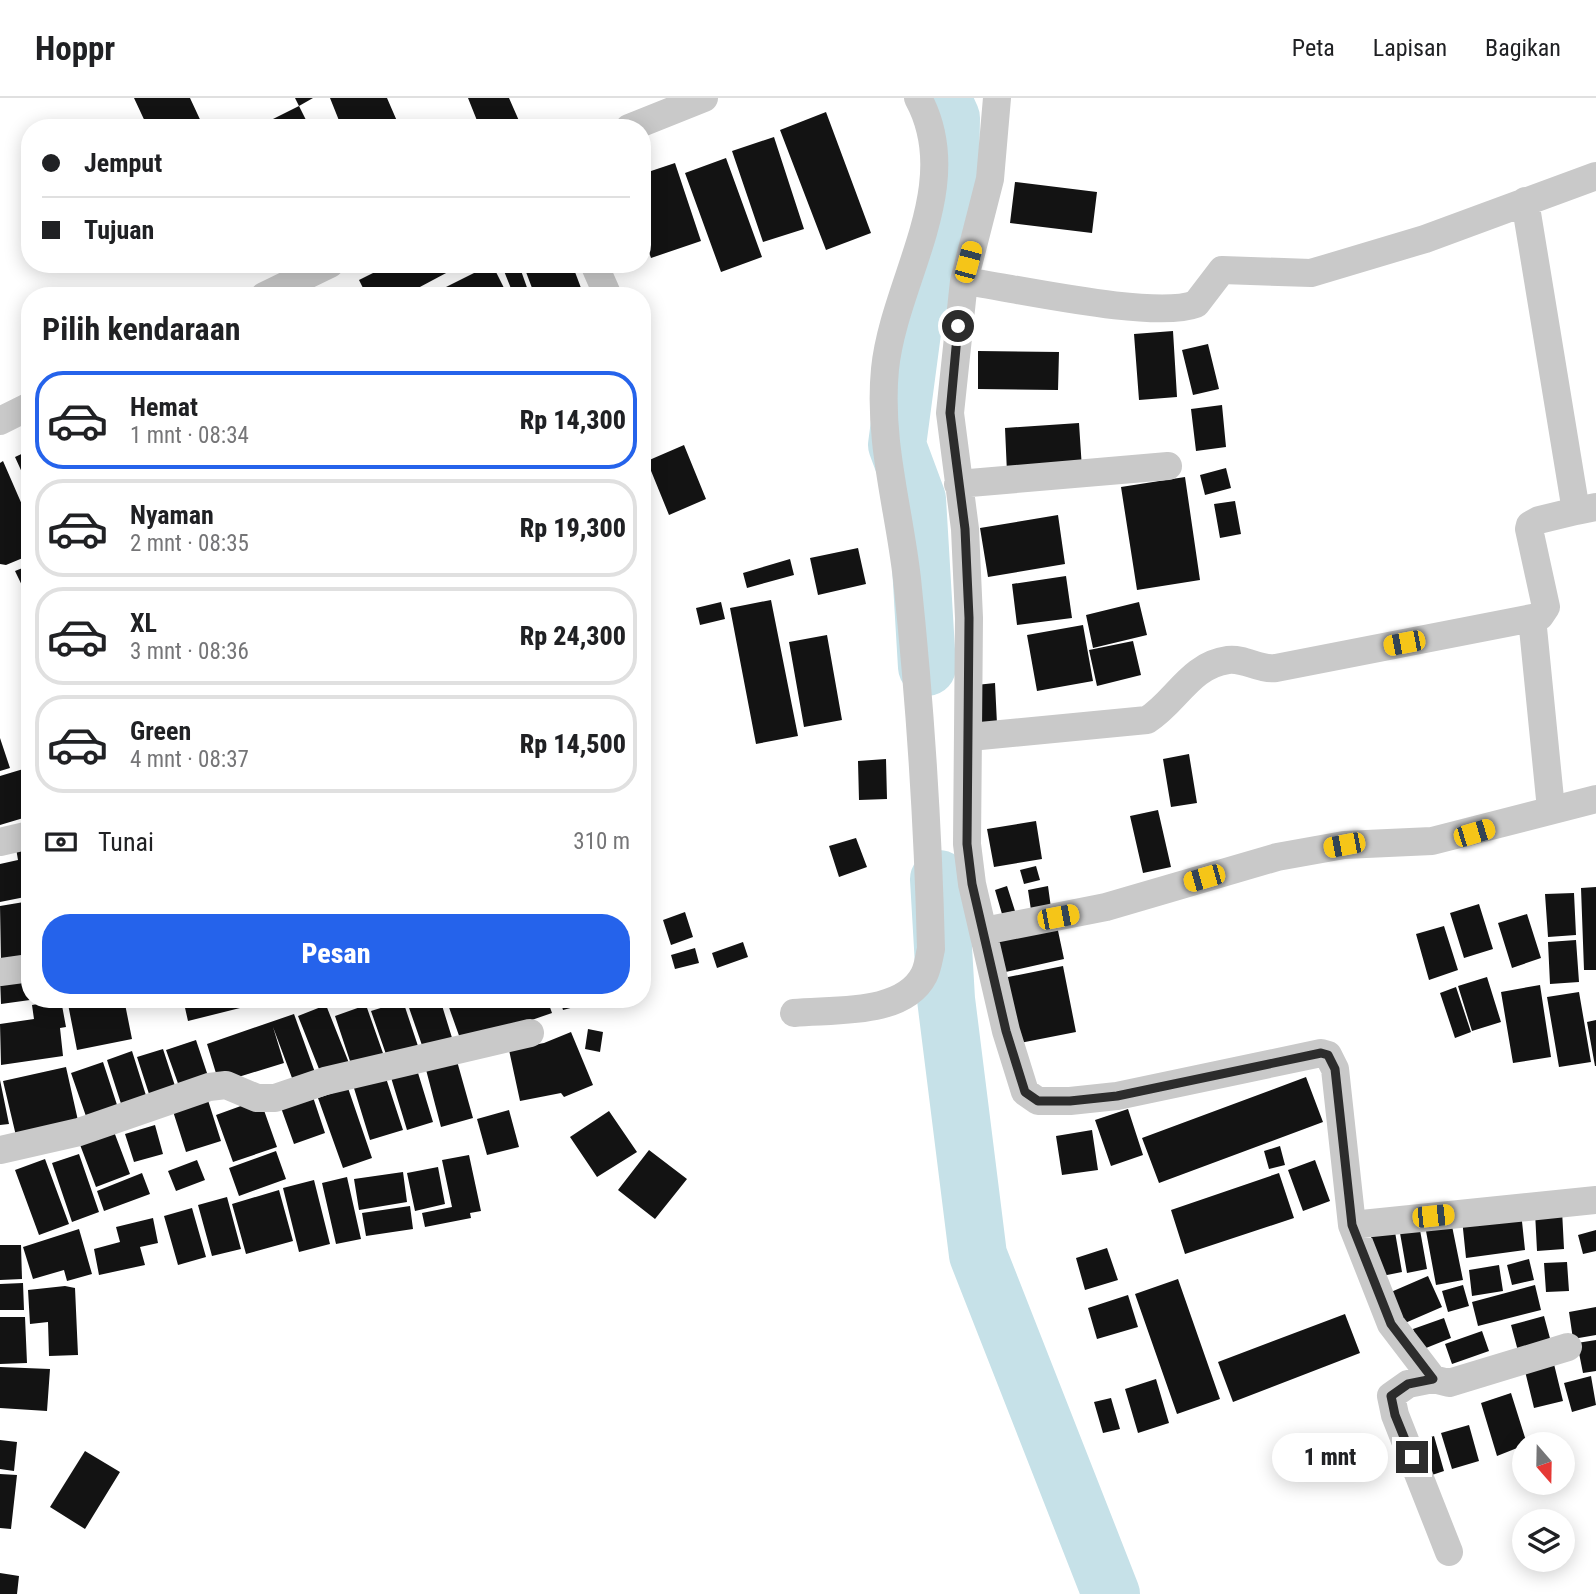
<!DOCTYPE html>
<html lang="id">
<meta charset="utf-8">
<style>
:root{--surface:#fff;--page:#f6f6f6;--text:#202124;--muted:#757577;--line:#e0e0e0;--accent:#2563eb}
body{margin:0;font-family:"Roboto Condensed",sans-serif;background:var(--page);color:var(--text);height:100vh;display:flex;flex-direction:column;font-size:26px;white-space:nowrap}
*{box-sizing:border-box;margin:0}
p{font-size:23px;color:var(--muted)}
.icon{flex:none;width:38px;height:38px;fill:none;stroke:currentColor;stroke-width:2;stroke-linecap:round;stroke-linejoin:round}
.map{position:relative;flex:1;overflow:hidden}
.sheet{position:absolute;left:21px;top:189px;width:630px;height:721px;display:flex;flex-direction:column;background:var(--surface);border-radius:28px;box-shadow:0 4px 18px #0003}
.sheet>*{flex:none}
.guide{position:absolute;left:21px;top:21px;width:630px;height:154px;border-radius:28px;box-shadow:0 4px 18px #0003;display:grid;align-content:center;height:154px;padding:0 21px;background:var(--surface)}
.needle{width:46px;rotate:160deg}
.buttons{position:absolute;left:1512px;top:1334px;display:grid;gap:14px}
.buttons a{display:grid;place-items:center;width:63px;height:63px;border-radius:50%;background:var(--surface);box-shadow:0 4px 18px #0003;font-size:35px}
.end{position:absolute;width:32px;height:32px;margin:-16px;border:9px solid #2c2c2c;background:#fff;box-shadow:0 0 0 4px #fff}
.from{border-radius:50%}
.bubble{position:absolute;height:49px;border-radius:24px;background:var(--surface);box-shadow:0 4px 18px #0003;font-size:23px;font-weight:800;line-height:49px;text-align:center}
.car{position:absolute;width:21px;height:42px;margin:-21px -10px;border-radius:9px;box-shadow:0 0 5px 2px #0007;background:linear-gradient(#f5c518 24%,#345 0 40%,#f5c518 0 76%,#345 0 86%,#f5c518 0)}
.guide b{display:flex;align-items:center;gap:24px;height:66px;font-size:26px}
.guide b+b{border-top:2px solid var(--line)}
.guide i{width:18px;height:18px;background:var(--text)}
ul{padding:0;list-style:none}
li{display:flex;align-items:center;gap:21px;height:98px;margin:0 14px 10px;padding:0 7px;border:4px solid var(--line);border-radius:28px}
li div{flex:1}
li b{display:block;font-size:26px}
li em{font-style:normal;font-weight:800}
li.on{border-color:var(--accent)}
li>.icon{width:63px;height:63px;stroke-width:1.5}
h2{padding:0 21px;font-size:32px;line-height:84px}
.pay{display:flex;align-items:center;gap:18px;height:77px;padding:0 21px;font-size:26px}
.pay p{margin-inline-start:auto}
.button{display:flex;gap:14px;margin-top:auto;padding:14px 21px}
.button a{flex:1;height:80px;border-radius:28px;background:var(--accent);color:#fff;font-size:28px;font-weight:800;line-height:80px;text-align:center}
header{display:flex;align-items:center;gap:42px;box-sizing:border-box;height:98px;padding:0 35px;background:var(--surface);border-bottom:2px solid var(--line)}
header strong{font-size:33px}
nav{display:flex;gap:38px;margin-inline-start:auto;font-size:24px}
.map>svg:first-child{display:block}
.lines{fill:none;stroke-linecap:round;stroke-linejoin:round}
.river{stroke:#c6e1e8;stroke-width:58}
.building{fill:#131313}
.minor{stroke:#c9c9c9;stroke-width:28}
.route{stroke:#2c2c2c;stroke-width:9}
</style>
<header>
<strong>Hoppr</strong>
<nav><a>Peta</a><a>Lapisan</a><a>Bagikan</a></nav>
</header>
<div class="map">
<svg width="1596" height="1496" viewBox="0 0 1596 1496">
<rect width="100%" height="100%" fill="#fff"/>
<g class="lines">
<path class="river" d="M927,569L917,401L897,347L913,227L949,127L951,20L942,0
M939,781L946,901L978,1157L1111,1496"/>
</g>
<path class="building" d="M134,0H190L204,30H148Z
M295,0H313L299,8L310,30H263L261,27L299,8Z
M330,0H387L400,30H342Z
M468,0H509L520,25L507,30H480Z
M826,14L871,135L826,152L780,32Z
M774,39L804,131L763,144L732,53Z
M726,60L762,159L721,174L685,75Z
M675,65L701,143L651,160L642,134V76Z
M1015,84L1097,94L1092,135L1010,125Z
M391,166H444L448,174L403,198H367L359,182Z
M492,166L508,198H446L442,191Z
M523,166H572L584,198H535Z
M519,167L530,198H514L504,173Z
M1173,233L1177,299L1139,302L1134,236Z
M1208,246L1219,291L1193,297L1182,252Z
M978,253L1059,254L1058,292L978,291Z
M1222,307L1226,349L1196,353L1191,311Z
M1079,325L1082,371L1007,375L1005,330Z
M684,347L706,401L669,417L647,363Z
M30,352V392L15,359Z
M3,363L30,425V457L6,467L0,466V365Z
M1226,370L1231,390L1205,397L1200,377Z
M1185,379L1200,482L1137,492L1121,389Z
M1235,403L1241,436L1220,440L1214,406Z
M1058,417L1065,466L988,479L980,430Z
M858,450L866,486L818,497L810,460Z
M790,461L794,477L747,490L743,475Z
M30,467V504L15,473Z
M1066,478L1072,520L1017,527L1012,486Z
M771,502L798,638L756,646L730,510Z
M721,504L725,521L700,527L696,510Z
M1139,504L1147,537L1093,550L1086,517Z
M1083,527L1093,583L1037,593L1027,537Z
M827,537L842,622L804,629L789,544Z
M1133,543L1141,577L1097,588L1089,552Z
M995,585L997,626L978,627L976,587Z
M0,640L10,670L0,673Z
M1189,656L1197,705L1171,709L1163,661Z
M886,661L887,701L859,702L858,663Z
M30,669V718L0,727V678Z
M1158,712L1171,769L1143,775L1130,718Z
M1036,723L1042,761L994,769L987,731Z
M856,740L867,769L839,779L829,748Z
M30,747V798L0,804V766L18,762L16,750Z
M1036,768L1040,782L1024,786L1020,772Z
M1007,788L1015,813L1002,816L995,792Z
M1048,788L1051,810L1031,812L1028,792Z
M1596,789V872H1584L1581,790Z
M1574,795L1576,837L1548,839L1545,796Z
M30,803V861L1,865L0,808Z
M1479,806L1493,851L1464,860L1450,815Z
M685,814L693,839L671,847L663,822Z
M1527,816L1541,860L1512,870L1498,825Z
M1057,828L1064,861L1001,875L994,842Z
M1444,828L1458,872L1429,882L1416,836Z
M1576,842L1579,884L1550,886L1548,844Z
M743,844L748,859L717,870L712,855Z
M695,850L699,865L675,871L671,857Z
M1063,868L1076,934L1015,946L1003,880Z
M30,876V902L1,906L0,880Z
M1487,879L1501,924L1472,933L1458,888Z
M1540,887L1551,959L1513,965L1501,894Z
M1456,889L1471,934L1455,940L1440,895Z
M1579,894L1591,964L1559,969L1547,899Z
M67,901H124L132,941L77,952Z
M183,901H247L248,908L188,923Z
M415,901H440L453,943L424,953L407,904Z
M446,901H547L552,915L462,946Z
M560,901H600V902L563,912Z
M61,902L66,929L60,930L63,958L1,967L0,926L34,921L32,907Z
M403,903L419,951L388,962L371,913Z
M326,907L349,965L321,976L298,918Z
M366,907L384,958L352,969L335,918Z
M294,916L317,980L295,988L273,929L284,965L219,985L207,946Z
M1596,922V968H1595L1587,924Z
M588,931L603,934L600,954L585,951Z
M571,934L593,987L564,999L561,995L520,1003L509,952L544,945Z
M196,942L209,981L180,991L166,952Z
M163,951L176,991L150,999L137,959Z
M132,953L149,1007L124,1015L107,962Z
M455,956L473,1020L441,1029L424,964Z
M103,964L119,1013L88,1024L71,975Z
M415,965L433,1024L407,1032L389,973Z
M66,969L79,1027L17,1042L3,983Z
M385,977L403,1032L370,1042L353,987Z
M1306,979L1323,1024L1159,1085L1142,1040Z
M0,982L9,1026L0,1027Z
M348,990L372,1060L343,1070L318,1000Z
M206,996L221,1043L186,1054L171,1007Z
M312,996L325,1035L294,1046L280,1007Z
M260,1001L277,1049L233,1064L216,1017Z
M1128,1011L1143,1057L1111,1068L1095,1022Z
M509,1012L519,1049L487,1057L477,1021Z
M609,1013L637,1054L597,1079L570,1039Z
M155,1027L163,1056L134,1064L125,1036Z
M113,1031L130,1076L96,1089L79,1044Z
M1092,1032L1098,1072L1062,1077L1056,1038Z
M1280,1048L1285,1067L1269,1071L1264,1053Z
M649,1052L687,1081L655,1121L618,1092Z
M276,1053L286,1081L239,1098L229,1070Z
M79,1056L99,1114L72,1124L52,1065Z
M469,1057L481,1113L470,1115L471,1120L425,1129L422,1115L452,1109L442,1062Z
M45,1061L69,1126L39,1137L15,1072Z
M197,1062L205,1082L176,1093L168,1073Z
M1315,1062L1330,1103L1303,1113L1288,1072Z
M438,1069L445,1106L415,1113L407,1075Z
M403,1074L407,1104L359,1112L354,1081Z
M142,1075L150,1096L104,1113L97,1093Z
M1279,1075L1294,1120L1185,1156L1171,1112Z
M347,1079L361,1141L336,1146L322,1085Z
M314,1082L330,1146L299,1154L283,1090Z
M279,1092L293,1143L246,1156L232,1106Z
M227,1099L241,1151L212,1158L198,1107Z
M410,1108L413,1131L366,1138L362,1115Z
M192,1110L206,1159L178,1167L164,1118Z
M1562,1112L1564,1151L1537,1153L1535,1114Z
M1521,1114L1525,1152L1466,1160L1462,1121Z
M153,1120L158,1145L140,1149L145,1167L99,1177L94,1151L120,1144L116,1129Z
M1452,1128L1463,1182L1436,1187L1426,1133Z
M79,1131L92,1176L67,1183L64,1172L33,1181L23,1149Z
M1420,1132L1427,1171L1407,1175L1400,1135Z
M1596,1132V1153L1583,1156L1578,1137Z
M1395,1134L1402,1174L1377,1179L1371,1138Z
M0,1147H21L22,1181L0,1182Z
M1107,1150L1118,1182L1085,1192L1076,1160Z
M1529,1161L1534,1182L1512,1187L1507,1167Z
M1567,1164L1569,1193L1546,1194L1544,1165Z
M1499,1167L1503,1193L1472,1198L1469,1172Z
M1428,1178L1442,1209L1405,1225L1391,1194Z
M1178,1181L1220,1301L1177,1316L1135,1196Z
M23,1185L24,1212H0V1186Z
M1463,1187L1469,1208L1448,1214L1442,1193Z
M1535,1187L1541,1212L1478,1228L1472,1204Z
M65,1188L75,1190L78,1257L49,1258L48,1224L30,1226L28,1192Z
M1128,1197L1138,1229L1097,1241L1088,1210Z
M1596,1209V1237L1573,1241L1569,1214Z
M1345,1216L1360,1255L1233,1304L1218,1264Z
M1544,1218L1551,1244L1518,1253L1511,1227Z
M0,1219H25L27,1265L0,1266Z
M1444,1220L1451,1240L1421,1252L1413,1231Z
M1482,1233L1489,1253L1452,1266L1445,1246Z
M1596,1242V1273L1583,1275L1577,1245Z
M1553,1262L1563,1303L1534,1310L1524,1269Z
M0,1269L50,1271L47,1313L0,1310Z
M1591,1278L1596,1307L1572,1314L1564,1285Z
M1156,1281L1169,1325L1138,1335L1125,1291Z
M1511,1295L1527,1346L1497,1358L1481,1305Z
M1111,1300L1120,1331L1103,1335L1094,1304Z
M1469,1327L1479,1363L1452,1371L1441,1335Z
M1434,1338L1444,1373L1423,1380L1413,1345Z
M0,1342L17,1344L14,1373L0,1371Z
M85,1353L120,1374L85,1431L50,1409Z
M0,1376L17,1377L11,1431L0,1430Z
M0,1475L19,1478L17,1496H0Z"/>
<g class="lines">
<path class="minor" d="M997,0L990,81L964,183L950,315L965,431L969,520L967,746L972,786L1006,933L1025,994L1038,1003H1070L1117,998L1321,955L1328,957L1335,971L1352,1127L1391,1226L1433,1281L1449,1285L1568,1249
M629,30L704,0
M1525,103L1576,413L1596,409
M594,166L608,198
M964,183C1015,190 1154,222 1196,206L1222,172L1311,175L1425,141L1596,78
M264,198L330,166
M0,323L30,308
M958,386L1168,368
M970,639L1147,622C1176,604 1190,567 1228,562C1245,560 1259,572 1276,570L1532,520
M1551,711L1532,520L1540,518L1546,509L1529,431L1530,427L1539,422L1576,413
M0,744L30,737
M984,833L1106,809L1277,759L1344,747L1432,743L1596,701
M0,874L30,870
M794,915C833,911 903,918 924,877C928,869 929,859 931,851C928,727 920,604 907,481C899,410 878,343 885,271C894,182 966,88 918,0
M0,1052L79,1034L209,989L226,987L257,1000H275L325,983L530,935
M1352,1127L1596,1102
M1433,1281L1408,1286L1391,1298L1395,1317L1449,1454"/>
</g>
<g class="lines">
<path class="route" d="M958,228L950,315L965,431L969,520L967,746L972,786L1006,933L1025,994L1038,1003H1070L1117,998L1321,955L1328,957L1335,971L1352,1127L1391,1226L1433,1281L1408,1286L1391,1298L1395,1317L1412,1359"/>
</g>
</svg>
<div class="buttons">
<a><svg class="needle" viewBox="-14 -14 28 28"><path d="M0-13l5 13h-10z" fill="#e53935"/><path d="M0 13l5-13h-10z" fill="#757577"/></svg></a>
<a><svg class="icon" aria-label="layers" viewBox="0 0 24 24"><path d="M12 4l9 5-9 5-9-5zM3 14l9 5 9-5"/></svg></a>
</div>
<i class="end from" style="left:958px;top:228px"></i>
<i class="end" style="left:1412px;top:1359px"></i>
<div class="bubble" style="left:1272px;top:1335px;width:116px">1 mnt</div>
<i class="car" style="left:968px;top:164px;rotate:15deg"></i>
<i class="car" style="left:1404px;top:545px;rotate:259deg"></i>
<i class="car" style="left:1474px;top:735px;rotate:73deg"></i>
<i class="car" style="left:1344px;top:747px;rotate:259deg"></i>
<i class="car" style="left:1204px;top:780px;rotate:254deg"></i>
<i class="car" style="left:1058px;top:819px;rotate:79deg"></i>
<i class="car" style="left:1433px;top:1118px;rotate:84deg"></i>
<div class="guide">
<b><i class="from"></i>Jemput</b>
<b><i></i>Tujuan</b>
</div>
<section class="sheet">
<h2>Pilih kendaraan</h2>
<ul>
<li class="on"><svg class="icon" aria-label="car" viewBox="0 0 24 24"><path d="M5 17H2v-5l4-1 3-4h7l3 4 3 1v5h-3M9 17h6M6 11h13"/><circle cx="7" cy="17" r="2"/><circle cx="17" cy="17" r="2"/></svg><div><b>Hemat</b><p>1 mnt · 08:34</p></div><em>Rp 14,300</em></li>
<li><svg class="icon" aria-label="car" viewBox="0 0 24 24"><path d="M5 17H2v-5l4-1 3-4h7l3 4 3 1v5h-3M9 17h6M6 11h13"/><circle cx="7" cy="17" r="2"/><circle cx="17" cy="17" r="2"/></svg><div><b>Nyaman</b><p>2 mnt · 08:35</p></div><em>Rp 19,300</em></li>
<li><svg class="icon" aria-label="car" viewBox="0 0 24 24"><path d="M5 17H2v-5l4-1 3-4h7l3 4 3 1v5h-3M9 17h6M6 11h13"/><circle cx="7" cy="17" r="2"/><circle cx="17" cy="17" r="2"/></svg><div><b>XL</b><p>3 mnt · 08:36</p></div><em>Rp 24,300</em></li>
<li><svg class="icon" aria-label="car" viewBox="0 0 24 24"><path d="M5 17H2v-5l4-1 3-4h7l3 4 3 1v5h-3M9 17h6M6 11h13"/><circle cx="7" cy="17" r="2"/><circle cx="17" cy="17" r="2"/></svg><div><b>Green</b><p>4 mnt · 08:37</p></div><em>Rp 14,500</em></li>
</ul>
<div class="pay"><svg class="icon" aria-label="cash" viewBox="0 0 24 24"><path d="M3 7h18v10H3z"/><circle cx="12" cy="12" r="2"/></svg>Tunai<p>310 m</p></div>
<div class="button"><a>Pesan</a></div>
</section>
</div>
